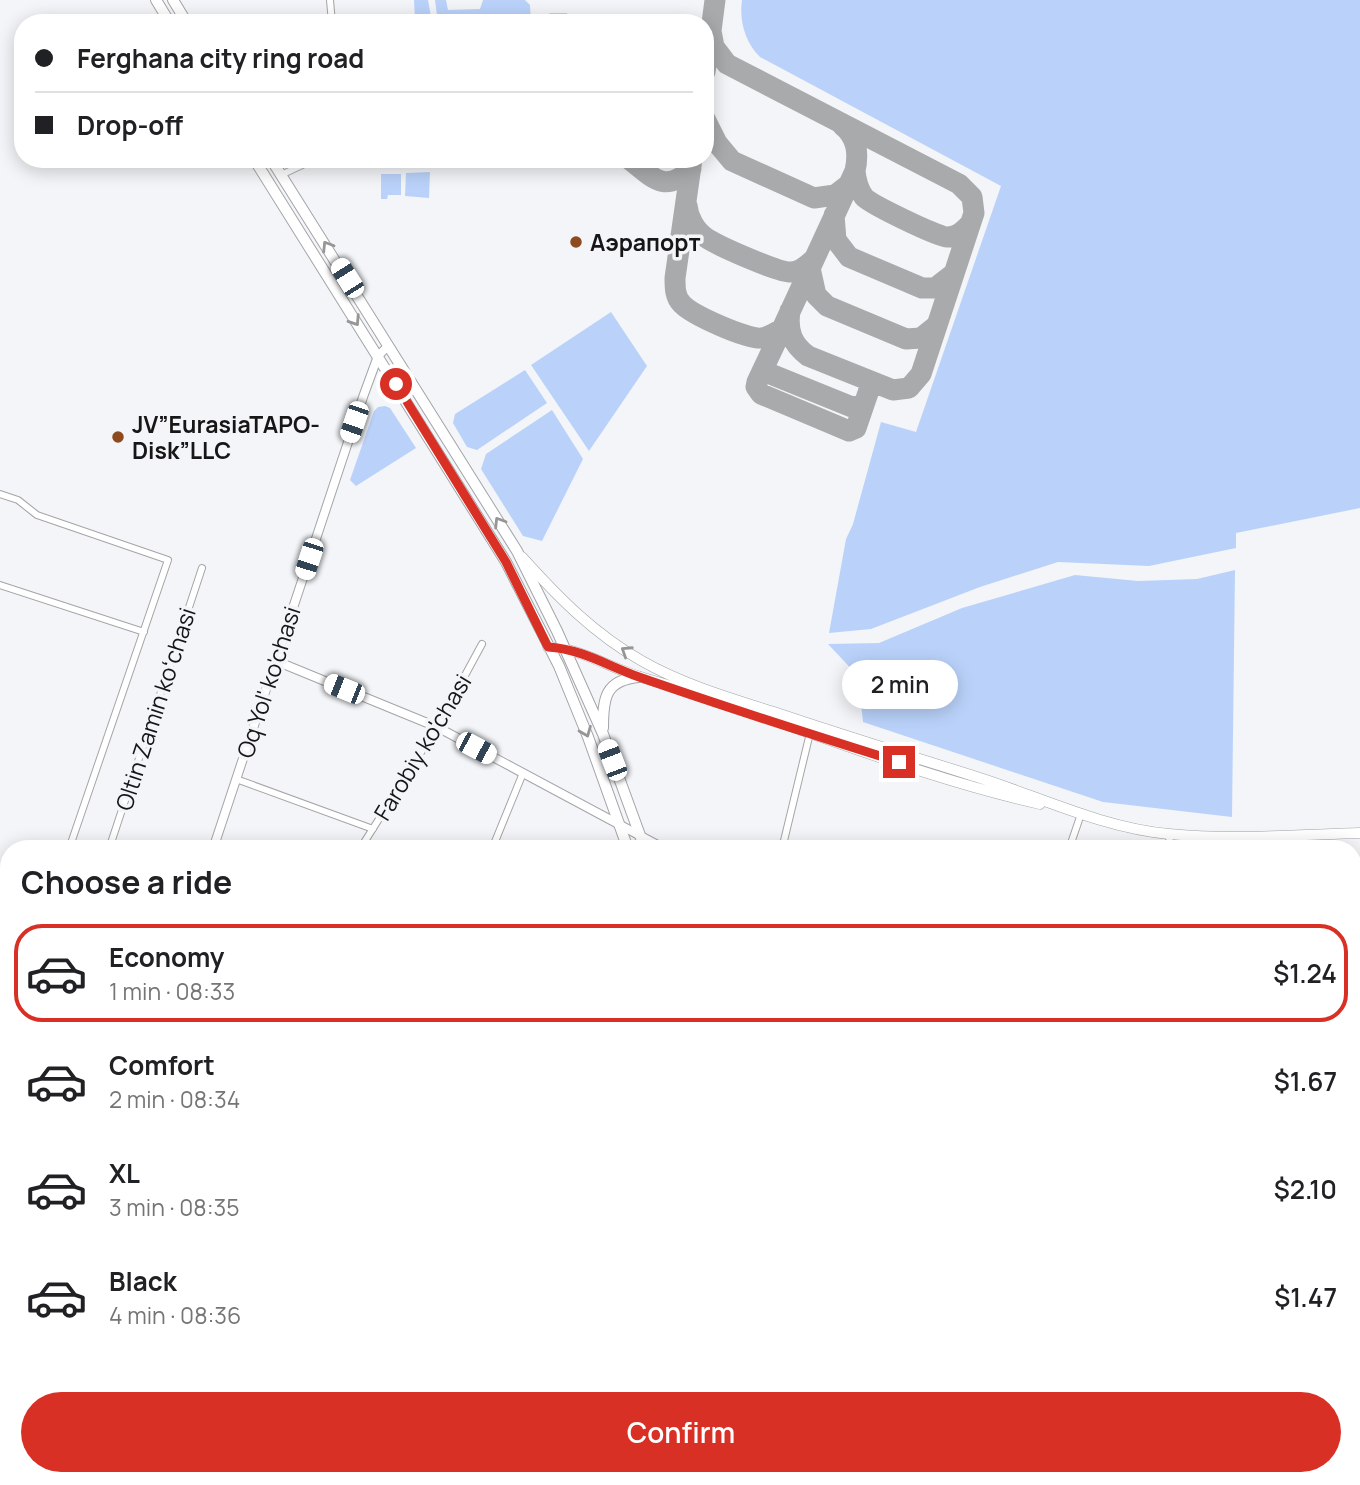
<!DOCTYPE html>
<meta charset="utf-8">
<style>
:root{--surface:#fff;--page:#f2f2f2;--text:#202124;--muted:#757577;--line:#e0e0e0;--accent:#d93025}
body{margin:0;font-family:Manrope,sans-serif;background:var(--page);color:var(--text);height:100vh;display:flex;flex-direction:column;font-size:26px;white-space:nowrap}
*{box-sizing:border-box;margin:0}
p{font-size:23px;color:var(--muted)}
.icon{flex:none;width:38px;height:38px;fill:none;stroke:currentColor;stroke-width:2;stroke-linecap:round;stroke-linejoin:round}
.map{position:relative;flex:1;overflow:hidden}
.details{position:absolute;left:0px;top:840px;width:1362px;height:646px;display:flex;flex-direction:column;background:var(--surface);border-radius:28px 28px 0 0;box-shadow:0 4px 18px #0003}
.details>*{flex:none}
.banner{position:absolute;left:14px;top:14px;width:700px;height:154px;border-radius:28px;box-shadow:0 4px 18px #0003;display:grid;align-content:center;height:154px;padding:0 21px;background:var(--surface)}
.end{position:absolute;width:32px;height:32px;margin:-16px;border:9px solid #d93025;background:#fff;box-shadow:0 0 0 4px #fff}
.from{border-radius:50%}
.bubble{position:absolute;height:49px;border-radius:24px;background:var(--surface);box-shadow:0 4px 18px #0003;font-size:23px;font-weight:600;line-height:49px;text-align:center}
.car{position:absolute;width:21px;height:42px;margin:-21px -10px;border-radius:9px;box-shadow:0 0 5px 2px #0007;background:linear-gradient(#fff 24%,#345 0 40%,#fff 0 76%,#345 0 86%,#fff 0)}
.banner b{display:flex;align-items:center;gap:24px;height:66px;font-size:26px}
.banner b+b{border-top:2px solid var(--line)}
.banner i{width:18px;height:18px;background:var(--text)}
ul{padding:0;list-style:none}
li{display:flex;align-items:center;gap:21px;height:98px;margin:0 14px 10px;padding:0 7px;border:4px solid transparent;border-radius:28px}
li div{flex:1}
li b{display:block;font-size:26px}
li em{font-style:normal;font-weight:600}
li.on{border-color:var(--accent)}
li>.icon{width:63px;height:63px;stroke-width:1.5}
h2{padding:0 21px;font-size:32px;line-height:84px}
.primary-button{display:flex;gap:14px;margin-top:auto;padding:14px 21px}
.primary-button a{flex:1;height:80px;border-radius:42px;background:var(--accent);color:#fff;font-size:28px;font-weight:600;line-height:80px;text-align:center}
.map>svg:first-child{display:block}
.green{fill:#bad2fa}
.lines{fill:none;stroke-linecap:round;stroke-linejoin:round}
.taxiway{stroke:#a9aaac;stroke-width:21}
.minor-casing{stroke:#a3a5a8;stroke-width:8}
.tertiary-casing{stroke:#a3a5a8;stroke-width:10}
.secondary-casing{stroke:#a3a5a8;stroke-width:10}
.primary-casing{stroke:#a3a5a8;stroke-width:11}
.trunk-casing{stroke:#a3a5a8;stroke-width:12}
.minor{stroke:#fff;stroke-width:6}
.tertiary{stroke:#fff;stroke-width:8}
.secondary{stroke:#fff;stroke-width:9}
.primary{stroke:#fff;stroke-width:10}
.trunk{stroke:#fff;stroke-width:10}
.oneway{stroke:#969697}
.route{stroke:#d93025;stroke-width:9}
.poi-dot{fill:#8e4a1e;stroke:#f3f5f8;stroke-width:2.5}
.labels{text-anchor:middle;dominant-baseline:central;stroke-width:7;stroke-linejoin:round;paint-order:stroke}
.poi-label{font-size:23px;font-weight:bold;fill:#161617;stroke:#f3f5f8;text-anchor:start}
.street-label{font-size:23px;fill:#161617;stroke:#f3f5f8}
</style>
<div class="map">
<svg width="1360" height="1485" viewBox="0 0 1360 1485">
<rect width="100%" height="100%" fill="#f3f5f8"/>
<path class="green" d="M414,0H428L431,17L424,18L431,19V23H405L415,20Z
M435,0H446L448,10L480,9L483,0H525L530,5L531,23H438Z
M742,0H1360V508L1236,533V548L1149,566L1058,562L980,587L871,629L829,633L846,539L853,524L881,422L916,432L1001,186L760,57C745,42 739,21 742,0Z
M550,13H567V23H543V19Z
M430,172L429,198L405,196L406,173Z
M401,174V195H388L387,199H381V174Z
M611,312L647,366L589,451L531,365Z
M525,370L547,403L477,450L467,447L453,423L455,414Z
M385,406L390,408L416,448L356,486L350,480L374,411L378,407Z
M552,410L583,459L542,541L523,536L481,469L486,454Z
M1235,570L1232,817L1103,802L863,722L858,676L828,644L879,643L962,608L1075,575L1138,581L1197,579Z"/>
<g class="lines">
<path class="taxiway" d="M711,31L715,0
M705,72L711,31L714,47L727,64L959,184L972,197L974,213L921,374L909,388L893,390L808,356C792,344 787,331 790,311
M705,119L717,143L732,161L814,198L835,195L848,185
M629,159C653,178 665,194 691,169
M692,159L675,278C675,288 675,297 682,304C692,315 748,340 762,338C769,337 776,332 782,329L855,171C859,153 857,137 842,125
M855,171C856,181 858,189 864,197C870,204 938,237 947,237C958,237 964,230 970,224
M687,205C688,217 695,230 705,237C716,245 779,273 791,272C801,272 807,265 814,259
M834,215L836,240L849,257L922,288H935L953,274
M810,268L816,295L827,306L906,339L921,338L936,326
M782,329L757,382L756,387L761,394L849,431L856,428L869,390L868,382
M764,367L768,373L852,407L864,405"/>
<g class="minor-casing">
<path id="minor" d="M330,0L332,23
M281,175L315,159
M0,494L18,500L37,515L168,560L69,849
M0,585L144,632
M236,779L373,829
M1168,834L1172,849
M109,849L202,568
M360,849L437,727L482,644
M492,849L523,773
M782,849L810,733
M1069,849L1081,814
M0,1066L9,1069
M1353,1398L1360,1403
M559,1477L560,1485
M446,1485V1477"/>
</g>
<g class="tertiary-casing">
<path id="tertiary" d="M276,661L437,727L665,849
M213,849L363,397L378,356L388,346
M1353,1196H1360
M0,1485L9,1458"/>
</g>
<g class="secondary-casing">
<path id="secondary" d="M0,1211L9,1214
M621,1477L640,1485
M661,1477L679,1485"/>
</g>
<g class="primary-casing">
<path id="primary" d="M522,557C558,597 594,634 642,661C684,685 733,699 780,714C845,736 911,756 977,777C1040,797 1103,828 1169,834C1232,840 1297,835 1360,833
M548,647C584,649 611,669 644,678C777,716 905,774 1040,804"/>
</g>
<g class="trunk-casing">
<path id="trunk" d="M156,0L170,23
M173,0L187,23
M254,159L506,562L559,666L588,737L628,849
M271,159L517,551L557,631L603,734L645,849
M603,728C603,698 605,680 639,677
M699,1485V1477
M713,1485L714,1477"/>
</g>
<use href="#minor" class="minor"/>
<use href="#tertiary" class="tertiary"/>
<use href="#secondary" class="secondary"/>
<use href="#primary" class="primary"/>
<use href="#trunk" class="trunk"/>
</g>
<defs><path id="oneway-chevron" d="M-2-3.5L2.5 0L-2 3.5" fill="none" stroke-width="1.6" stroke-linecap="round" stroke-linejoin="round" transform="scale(1.75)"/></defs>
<g class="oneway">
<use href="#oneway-chevron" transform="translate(327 246) rotate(-122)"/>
<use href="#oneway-chevron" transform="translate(355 321) rotate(57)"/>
<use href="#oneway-chevron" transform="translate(499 522) rotate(-122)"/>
<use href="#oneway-chevron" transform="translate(626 651) rotate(-147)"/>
<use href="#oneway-chevron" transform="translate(586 732) rotate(68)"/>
</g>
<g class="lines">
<path class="route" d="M396,384L506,562L548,647C582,649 608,666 639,677C725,707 813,735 899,762"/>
</g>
<g class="poi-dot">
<circle cx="576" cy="242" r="7"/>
<circle cx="118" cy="437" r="7"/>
</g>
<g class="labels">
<g class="poi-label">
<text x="590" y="242">Аэрапорт</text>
<text x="132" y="424">JV”EurasiaTAPO-<tspan x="132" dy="26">Disk”LLC</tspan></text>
</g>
<g class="street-label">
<text transform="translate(268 682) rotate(-72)">Oq Yol' ko'chasi</text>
<text transform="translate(155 709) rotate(-72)">Oltin Zamin koʻchasi</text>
<text transform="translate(422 747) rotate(-59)">Farobiy ko'chasi</text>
</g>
</g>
</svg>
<i class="end from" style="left:396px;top:384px"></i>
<i class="end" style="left:899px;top:762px"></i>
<div class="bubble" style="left:842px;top:660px;width:116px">2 min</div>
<i class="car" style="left:347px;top:278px;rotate:328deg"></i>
<i class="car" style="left:354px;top:422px;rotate:199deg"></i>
<i class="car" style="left:309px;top:559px;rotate:198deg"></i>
<i class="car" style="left:344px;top:689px;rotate:292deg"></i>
<i class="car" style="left:476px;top:748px;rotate:118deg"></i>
<i class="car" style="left:612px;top:760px;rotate:339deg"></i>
<div class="banner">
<b><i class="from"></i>Ferghana city ring road</b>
<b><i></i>Drop-off</b>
</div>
<section class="details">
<h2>Choose a ride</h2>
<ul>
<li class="on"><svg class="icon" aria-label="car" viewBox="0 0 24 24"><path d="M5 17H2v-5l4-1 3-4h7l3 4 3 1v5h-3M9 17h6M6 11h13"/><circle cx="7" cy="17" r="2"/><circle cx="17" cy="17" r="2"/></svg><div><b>Economy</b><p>1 min · 08:33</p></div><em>$1.24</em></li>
<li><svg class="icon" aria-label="car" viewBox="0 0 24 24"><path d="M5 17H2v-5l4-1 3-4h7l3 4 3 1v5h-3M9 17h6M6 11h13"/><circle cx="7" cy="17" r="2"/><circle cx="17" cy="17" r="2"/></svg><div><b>Comfort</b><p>2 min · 08:34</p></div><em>$1.67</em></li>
<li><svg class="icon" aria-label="car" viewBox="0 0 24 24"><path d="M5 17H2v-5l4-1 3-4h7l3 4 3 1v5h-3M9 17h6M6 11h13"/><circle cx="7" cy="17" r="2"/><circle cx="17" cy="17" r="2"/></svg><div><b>XL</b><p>3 min · 08:35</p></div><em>$2.10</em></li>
<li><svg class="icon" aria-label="car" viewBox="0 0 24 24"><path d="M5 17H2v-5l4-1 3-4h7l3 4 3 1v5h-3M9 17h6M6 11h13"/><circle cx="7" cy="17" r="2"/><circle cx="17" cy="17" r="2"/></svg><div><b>Black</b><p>4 min · 08:36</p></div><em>$1.47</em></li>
</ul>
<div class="primary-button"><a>Confirm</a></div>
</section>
</div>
